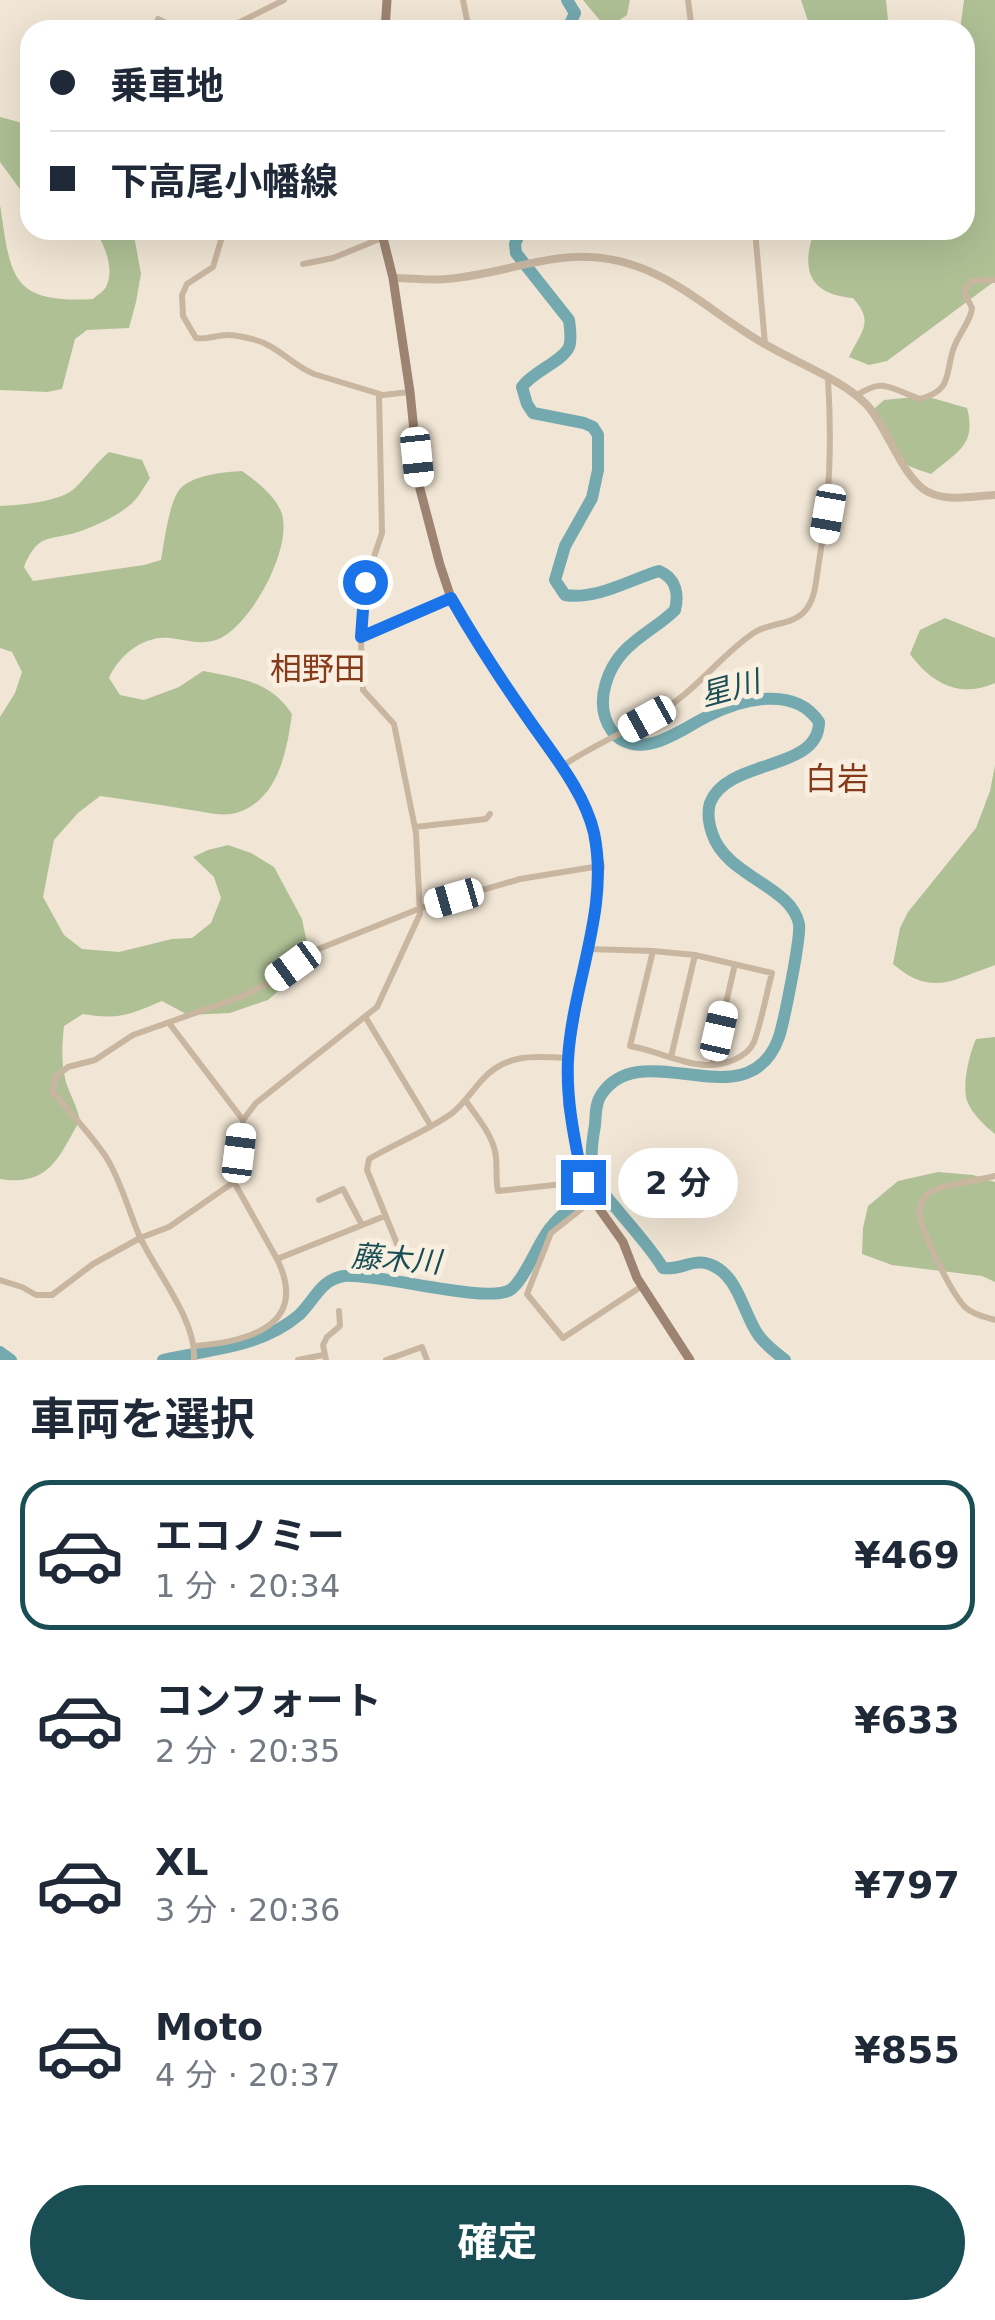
<!DOCTYPE html>
<html lang="ja">
<meta charset="utf-8">
<style>
:root{--surface:#fff;--page:#f6f6f7;--text:#1f2937;--muted:#747a83;--line:#e0e1e3;--accent:#194e55}
body{margin:0;font-family:"DejaVu Sans","Noto Sans JP",sans-serif;background:var(--page);color:var(--text);height:100vh;display:flex;flex-direction:column;font-size:38px;white-space:nowrap}
*{box-sizing:border-box;margin:0}
p{font-size:32px;color:var(--muted)}
.icon{flex:none;width:55px;height:55px;fill:none;stroke:currentColor;stroke-width:2;stroke-linecap:round;stroke-linejoin:round}
.map{position:relative;height:1360px;overflow:hidden}
.details{display:flex;flex-direction:column;background:var(--surface);flex:1}
.details>*{flex:none}
.guide{position:absolute;left:20px;top:20px;width:955px;height:220px;border-radius:30px;box-shadow:0 10px 40px #0002;display:grid;align-content:center;height:220px;padding:0 30px;background:var(--surface)}
.end{position:absolute;width:45px;height:45px;margin:-22px;border:12px solid #1a73e8;background:#fff;box-shadow:0 0 0 5px #fff}
.from{border-radius:50%}
.bubble{position:absolute;height:70px;border-radius:35px;background:var(--surface);box-shadow:0 10px 40px #0002;font-size:32px;font-weight:700;line-height:70px;text-align:center}
.car{position:absolute;width:30px;height:60px;margin:-30px -15px;border-radius:12px;box-shadow:0 0 8px 2px #0007;background:linear-gradient(#fff 24%,#345 0 40%,#fff 0 76%,#345 0 86%,#fff 0)}
.guide b{display:flex;align-items:center;gap:35px;height:95px;font-size:38px}
.guide b+b{border-top:2px solid var(--line)}
.guide i{width:25px;height:25px;background:var(--text)}
ul{padding:0;list-style:none}
li{display:flex;align-items:center;gap:30px;height:150px;margin:0 20px 15px;padding:0 10px;border:5px solid transparent;border-radius:30px}
li div{flex:1}
li b{display:block;font-size:38px}
li em{font-style:normal;font-weight:700}
li.current{border-color:var(--accent)}
li>.icon{width:90px;height:90px;stroke-width:1.5}
h2{padding:0 30px;font-size:45px;line-height:120px}
.cta{display:flex;gap:20px;margin-top:auto;padding:20px 30px}
.cta a{flex:1;height:115px;border-radius:60px;background:var(--accent);color:#fff;font-size:40px;font-weight:700;line-height:115px;text-align:center}
.map>svg:first-child{display:block}
.green{fill:#afc095}
.lines{fill:none;stroke-linecap:round;stroke-linejoin:round}
.river{stroke:#73a9af;stroke-width:12}
.minor{stroke:#c9b6a1;stroke-width:6}
.tertiary{stroke:#c9b6a1;stroke-width:8}
.secondary{stroke:#9d8472;stroke-width:9}
.route{stroke:#1a73e8;stroke-width:12}
.labels{text-anchor:middle;dominant-baseline:central;stroke-width:10;stroke-linejoin:round;paint-order:stroke}
.water-label{font-size:30px;font-style:italic;fill:#194e55;stroke:#f9efe1}
.quarter-label{font-size:32px;fill:#853a1a;stroke:#f9efe1}
</style>
<div class="map">
<svg width="995" height="1360" viewBox="0 0 995 1360">
<rect width="100%" height="100%" fill="#f1e6d5"/>
<path class="green" d="M583,0H630L627,15L612,25L603,24Z
M801,0H886L889,30H811Z
M964,0H995V281L887,361L869,365L849,357C861,331 875,323 853,298C814,295 801,275 812,238L829,236L837,230H965V30H960Z
M0,117L30,125V198L25,196L0,162Z
M0,205C11,275 9,304 93,299C97,295 103,292 106,287C115,270 105,244 94,230H133L141,274L136,302L129,328L87,330L75,339L62,389L47,392L0,390Z
M925,396L967,408C977,445 957,452 931,474C924,471 914,469 908,465C891,453 873,427 875,408L884,400Z
M109,452L142,460L150,478C145,485 141,493 136,499C124,513 98,525 81,531C49,542 39,531 24,567L33,581L144,565L161,560C164,543 169,502 180,489C192,475 224,472 242,471C256,481 272,493 280,509C297,542 250,629 216,640C200,645 186,640 170,638C144,635 119,655 109,678L120,695L144,700L179,687L203,671C240,678 270,681 292,714C287,750 279,798 239,812C224,818 201,811 185,809C157,804 128,800 100,796L78,813L54,840L43,897L64,935L82,949L119,952L172,939L192,938L211,923L221,898L214,877L193,857L208,850L228,845L251,853L274,867L302,919L307,943L296,976L268,1000L230,1013L188,1015L162,1001C129,1015 118,1020 83,1014L64,1026C62,1045 61,1063 66,1082C70,1095 77,1106 80,1120C59,1157 49,1187 0,1179V717L15,693L22,672L12,652L0,648V506C20,505 62,502 76,487C88,475 96,463 109,452Z
M945,618L995,638V683C960,699 931,683 910,654L920,630Z
M995,765V965C954,979 932,998 893,964L900,928L908,912L976,828L990,791Z
M995,1037V1134C985,1126 973,1115 968,1103C961,1089 969,1054 976,1039Z
M938,1172L973,1175L995,1182V1282L982,1276L892,1265L862,1254L863,1228L868,1206L898,1181Z"/>
<g class="lines">
<path class="river" d="M567,30L575,13L567,0
M521,230L515,244L516,253L569,320C570,328 572,339 569,347C562,362 533,371 522,387L527,404L533,413L584,423L593,427L598,435V470L592,498L565,546L555,580L565,595C597,600 629,580 659,571C676,578 679,594 675,610C662,623 647,631 633,643C608,663 592,703 612,731C621,744 638,747 653,743C672,738 690,725 708,716C741,699 795,685 819,722C819,772 727,758 710,803C707,813 709,824 712,833C726,877 791,885 799,924C801,938 784,1021 779,1037C748,1124 642,1032 601,1095C595,1104 596,1115 595,1125C591,1148 589,1161 599,1184C602,1193 610,1201 616,1208C632,1228 650,1247 663,1268C679,1271 694,1258 709,1264C738,1274 742,1310 757,1333C764,1344 775,1352 785,1360
M0,1352L11,1360
M163,1360C210,1349 260,1348 299,1315C314,1301 321,1279 344,1276C379,1273 486,1304 510,1290C524,1282 538,1242 551,1227C563,1211 583,1200 598,1188"/>
<path class="minor" d="M463,0L469,30
M688,0L692,30
M158,19L180,30
M224,30L284,0
M224,230L213,267L187,284L182,295L183,316L196,338C208,340 216,335 228,335C235,335 244,337 252,339C278,345 291,365 314,374L383,395L410,392
M755,230L765,344
M303,264L333,258L382,238
M379,394L382,533L365,583L361,642L363,690L394,724L416,833L420,914L377,1007L256,1103L243,1120L234,1182L277,1259L385,1216
M856,396C884,376 892,390 920,399C952,390 945,376 953,350C957,337 967,326 971,313L972,308L965,294V289L973,281L995,280
M362,637L451,598
M561,767C595,743 634,729 668,707C700,686 723,653 755,632C769,623 792,625 804,612C816,600 816,578 819,562C830,498 832,443 828,379
M415,827L486,819L490,814
M588,949L653,951
M653,951L695,955L772,973C766,995 762,1020 754,1042C747,1058 723,1066 707,1065C681,1064 655,1050 630,1046Z
M366,1018L431,1126
M169,1023L243,1120
M671,1057L695,955
M712,1065L735,964
M466,1101C476,1116 491,1133 495,1151C498,1163 495,1178 498,1191L582,1182
M995,1176C981,1180 934,1186 927,1194C922,1200 918,1208 920,1216C923,1235 952,1295 966,1308C974,1315 985,1317 995,1320
M319,1200L343,1189L362,1225
M593,1200L551,1233L527,1294L563,1338L642,1286
M404,1261L367,1170L369,1159C396,1143 425,1132 451,1114C464,1104 471,1092 482,1080C506,1053 535,1056 568,1058
M0,1280L22,1287L36,1295H52L93,1264L140,1238L169,1227L234,1182
M194,1346C247,1342 310,1326 277,1259
M194,1360C197,1320 155,1271 139,1235C128,1209 121,1181 106,1157C90,1133 70,1113 52,1091L56,1077L68,1067L95,1060L133,1035L243,996L274,980L311,952L421,908L520,879L600,866
M298,1360L323,1355
M326,1360L323,1345L327,1337L340,1326L339,1311
M386,1360L422,1347L427,1360"/>
<path class="tertiary" d="M393,278C410,278 429,281 446,279C513,274 564,242 633,265C682,281 719,318 763,343C794,362 842,379 867,405C887,427 903,479 928,492C948,502 973,496 995,495"/>
<path class="secondary" d="M385,30L387,0
M381,230L393,278L410,392L420,489L440,565L451,598L504,683L561,767L582,802L593,829L600,866L596,906L582,973L568,1058V1106L583,1182L586,1190L623,1242L637,1278L690,1360"/>
</g>
<g class="lines">
<path class="route" d="M365,582L361,637L451,598C474,638 499,677 525,714C550,751 584,790 594,833C610,910 572,984 568,1060C566,1102 575,1141 583,1182"/>
</g>
<g class="labels">
<g class="water-label">
<text transform="translate(730 688) rotate(-15)">星川</text>
<text transform="translate(396 1259) rotate(4)">藤木川</text>
</g>
<g class="quarter-label">
<text x="318" y="669">相野田</text>
<text x="837" y="779">白岩</text>
</g>
</g>
</svg>
<i class="end from" style="left:365px;top:582px"></i>
<i class="end" style="left:583px;top:1182px"></i>
<div class="bubble" style="left:618px;top:1148px;width:120px">2 分</div>
<i class="car" style="left:417px;top:457px;rotate:174deg"></i>
<i class="car" style="left:828px;top:514px;rotate:190deg"></i>
<i class="car" style="left:647px;top:719px;rotate:241deg"></i>
<i class="car" style="left:454px;top:898px;rotate:254deg"></i>
<i class="car" style="left:293px;top:966px;rotate:234deg"></i>
<i class="car" style="left:719px;top:1031px;rotate:13deg"></i>
<i class="car" style="left:239px;top:1153px;rotate:7deg"></i>
<div class="guide">
<b><i class="from"></i>乗車地</b>
<b><i></i>下高尾小幡線</b>
</div>
</div>
<section class="details">
<h2>車両を選択</h2>
<ul>
<li class="current"><svg class="icon" aria-label="car" viewBox="0 0 24 24"><path d="M5 17H2v-5l4-1 3-4h7l3 4 3 1v5h-3M9 17h6M6 11h13"/><circle cx="7" cy="17" r="2"/><circle cx="17" cy="17" r="2"/></svg><div><b>エコノミー</b><p>1 分 · 20:34</p></div><em>¥469</em></li>
<li><svg class="icon" aria-label="car" viewBox="0 0 24 24"><path d="M5 17H2v-5l4-1 3-4h7l3 4 3 1v5h-3M9 17h6M6 11h13"/><circle cx="7" cy="17" r="2"/><circle cx="17" cy="17" r="2"/></svg><div><b>コンフォート</b><p>2 分 · 20:35</p></div><em>¥633</em></li>
<li><svg class="icon" aria-label="car" viewBox="0 0 24 24"><path d="M5 17H2v-5l4-1 3-4h7l3 4 3 1v5h-3M9 17h6M6 11h13"/><circle cx="7" cy="17" r="2"/><circle cx="17" cy="17" r="2"/></svg><div><b>XL</b><p>3 分 · 20:36</p></div><em>¥797</em></li>
<li><svg class="icon" aria-label="car" viewBox="0 0 24 24"><path d="M5 17H2v-5l4-1 3-4h7l3 4 3 1v5h-3M9 17h6M6 11h13"/><circle cx="7" cy="17" r="2"/><circle cx="17" cy="17" r="2"/></svg><div><b>Moto</b><p>4 分 · 20:37</p></div><em>¥855</em></li>
</ul>
<div class="cta"><a>確定</a></div>
</section>
